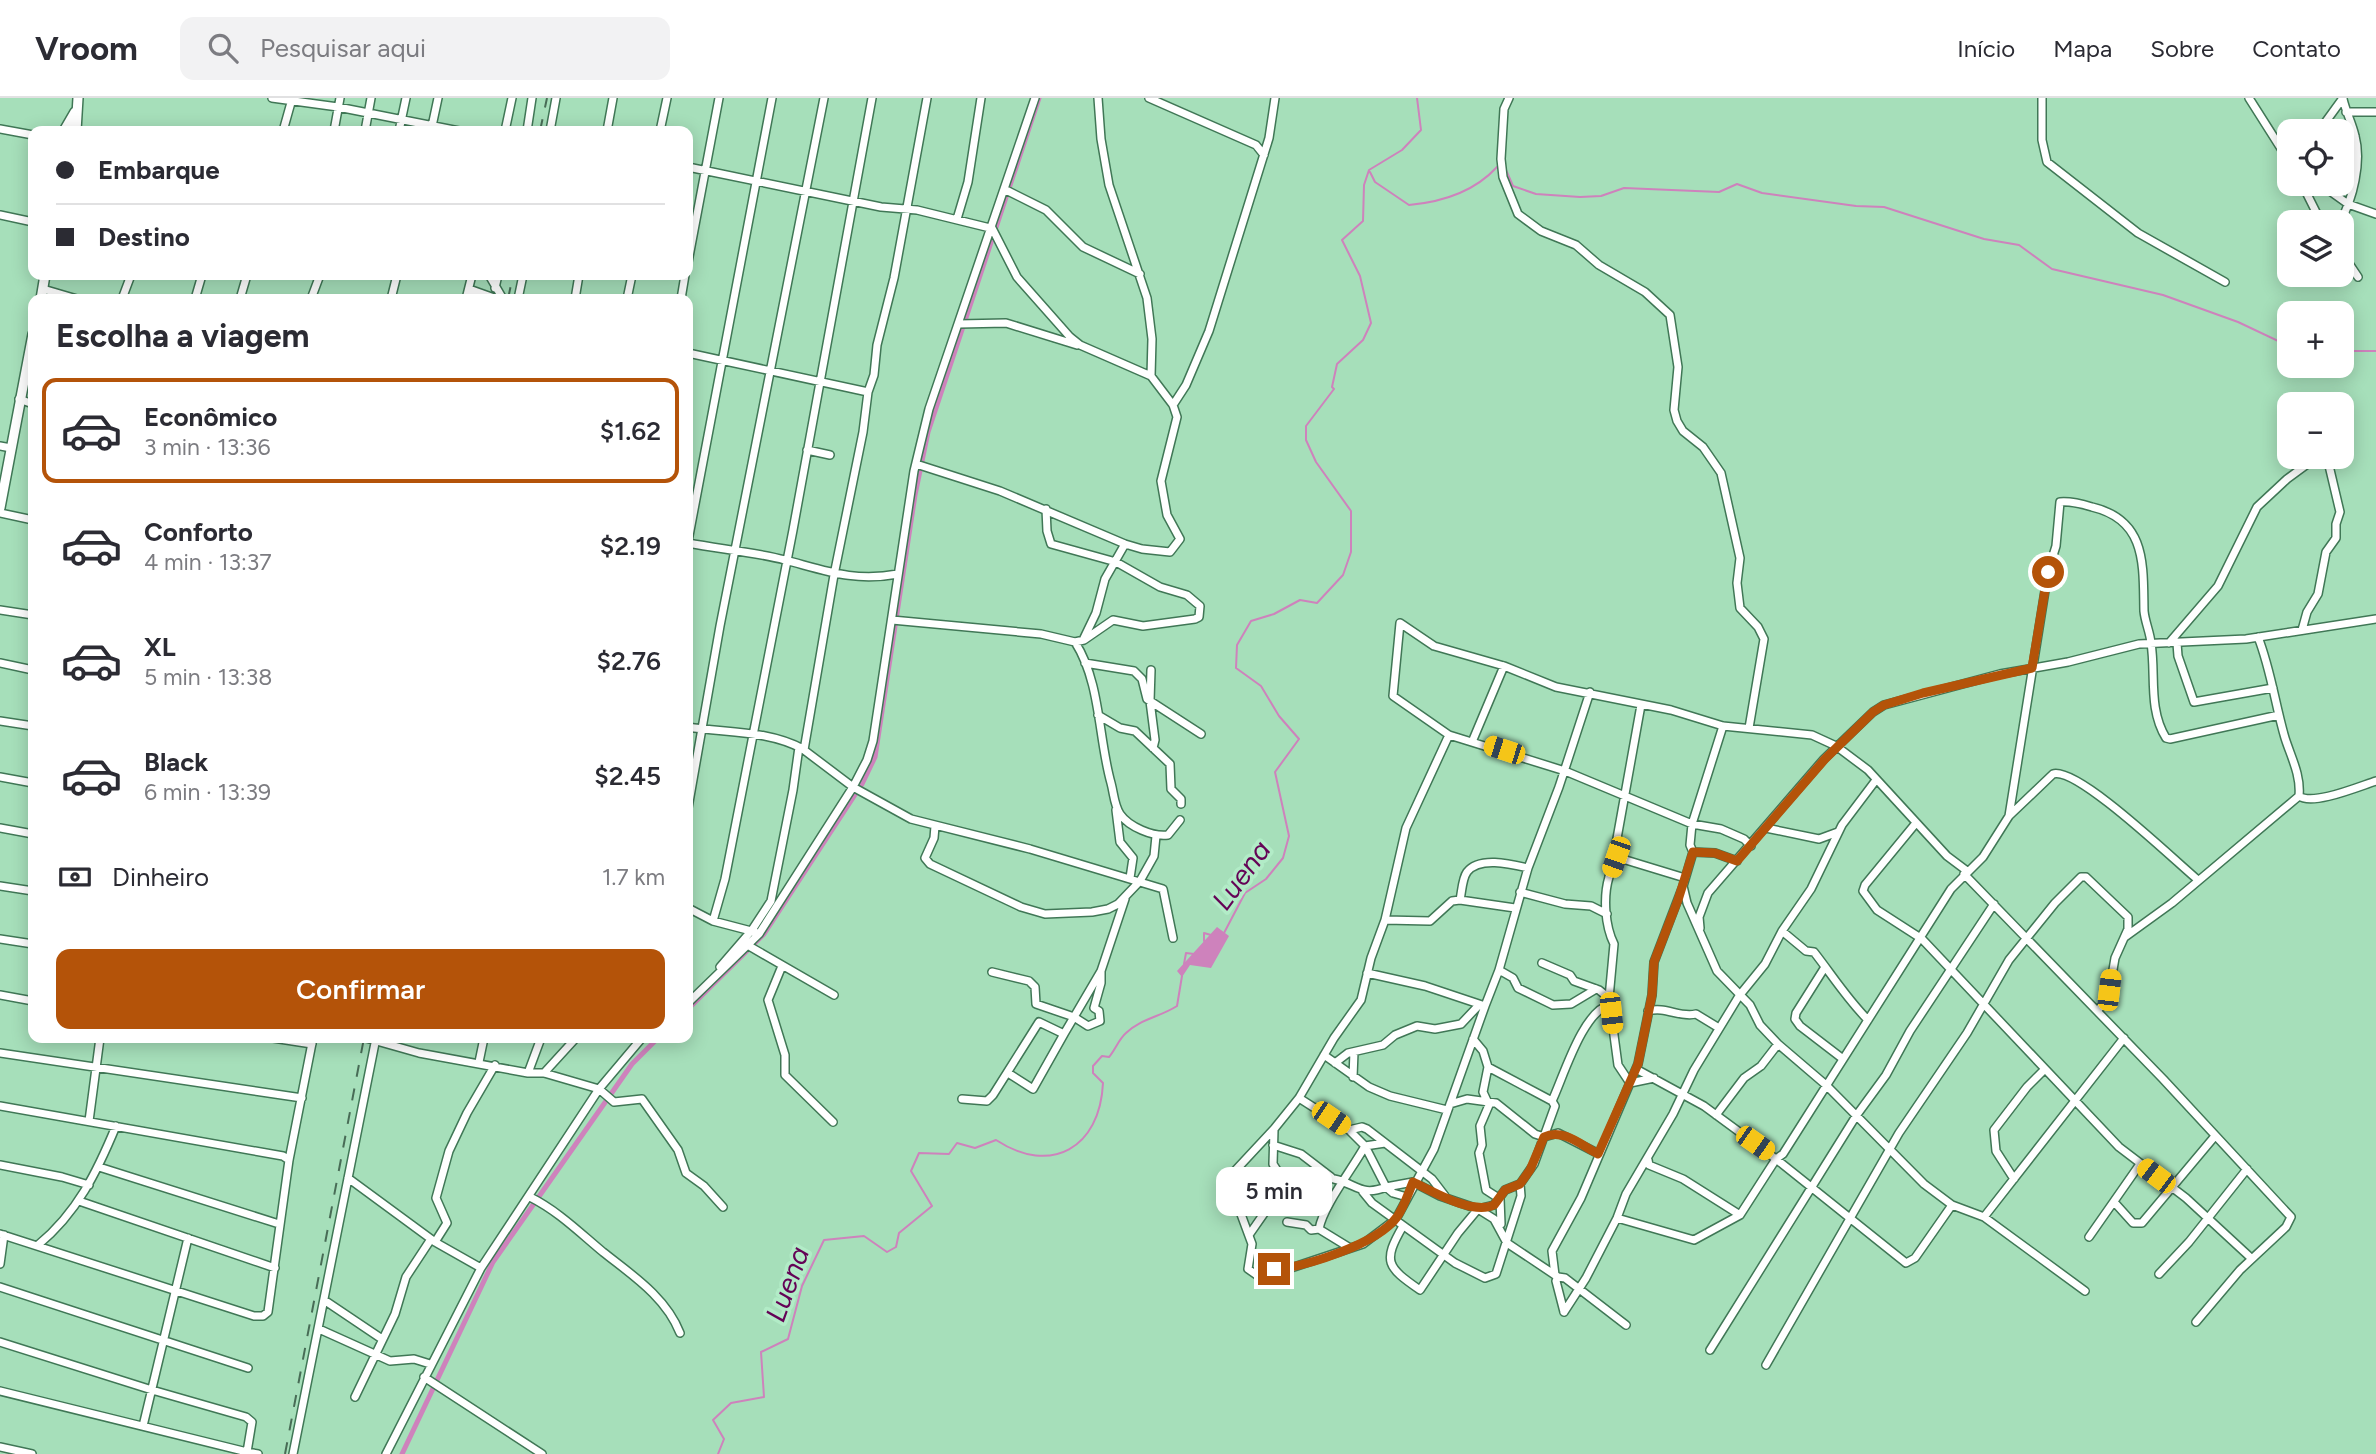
<!DOCTYPE html>
<html lang="pt">
<meta charset="utf-8">
<style>
:root{--surface:#fff;--page:#f2f2f3;--text:#2b2b33;--muted:#7c7c81;--line:#e1e1e2;--accent:#b45309}
body{margin:0;font-family:Figtree,sans-serif;background:var(--page);color:var(--text);height:100vh;display:flex;flex-direction:column;font-size:26px;white-space:nowrap}
*{box-sizing:border-box;margin:0}
p{font-size:23px;color:var(--muted)}
.icon{flex:none;width:38px;height:38px;fill:none;stroke:currentColor;stroke-width:2;stroke-linecap:round;stroke-linejoin:round}
.map{position:relative;flex:1;overflow:hidden}
.side{position:absolute;left:28px;top:196px;width:665px;height:749px;display:flex;flex-direction:column;background:var(--surface);border-radius:14px;box-shadow:0 4px 18px #0003}
.side>*{flex:none}
.guide{position:absolute;left:28px;top:28px;width:665px;height:154px;border-radius:14px;box-shadow:0 4px 18px #0003;display:grid;align-content:center;height:154px;padding:0 28px;background:var(--surface)}
.tools{position:absolute;left:2277px;top:21px;display:grid;gap:14px}
.tools a{display:grid;place-items:center;width:77px;height:77px;border-radius:14px;background:var(--surface);box-shadow:0 4px 18px #0003;font-size:35px}
.end{position:absolute;width:32px;height:32px;margin:-16px;border:9px solid #b45309;background:#fff;box-shadow:0 0 0 4px #fff}
.from{border-radius:50%}
.bubble{position:absolute;height:49px;border-radius:14px;background:var(--surface);box-shadow:0 4px 18px #0003;font-size:23px;font-weight:600;line-height:49px;text-align:center}
.car{position:absolute;width:21px;height:42px;margin:-21px -10px;border-radius:9px;box-shadow:0 0 5px 2px #0007;background:linear-gradient(#f5c518 24%,#345 0 40%,#f5c518 0 76%,#345 0 86%,#f5c518 0)}
.guide b{display:flex;align-items:center;gap:24px;height:66px;font-size:26px}
.guide b+b{border-top:2px solid var(--line)}
.guide i{width:18px;height:18px;background:var(--text)}
ul{padding:0;list-style:none}
li{display:flex;align-items:center;gap:21px;height:105px;margin:0 14px 10px;padding:0 14px;border:4px solid transparent;border-radius:14px}
li div{flex:1}
li b{display:block;font-size:26px}
li em{font-style:normal;font-weight:600}
li.current{border-color:var(--accent)}
li>.icon{width:63px;height:63px;stroke-width:1.5}
h2{padding:0 28px;font-size:32px;line-height:84px}
.pay{display:flex;align-items:center;gap:18px;height:77px;padding:0 28px;font-size:26px}
.pay p{margin-inline-start:auto}
.button{display:flex;gap:14px;margin-top:auto;padding:14px 28px}
.button a{flex:1;height:80px;border-radius:14px;background:var(--accent);color:#fff;font-size:28px;font-weight:600;line-height:80px;text-align:center}
header{display:flex;align-items:center;gap:42px;box-sizing:border-box;height:98px;padding:0 35px;background:var(--surface);border-bottom:2px solid var(--line)}
header strong{font-size:33px}
nav{display:flex;gap:38px;margin-inline-start:auto;font-size:24px}
.search{width:490px;height:63px;background:var(--page);display:flex;align-items:center;gap:18px;box-sizing:border-box;padding:0 24px;border-radius:14px;color:var(--muted);font-size:26px}
.map>svg:first-child{display:block}
.water{fill:#ce82bc}
.lines{fill:none;stroke-linecap:round;stroke-linejoin:round}
.stream{stroke:#ce82bc;stroke-width:2}
.canal{stroke:#ce82bc;stroke-width:5}
.minor-casing{stroke:#407756;stroke-width:10}
.major-casing{stroke:#407756;stroke-width:12}
.minor{stroke:#fff;stroke-width:7}
.major{stroke:#fff;stroke-width:9}
.rail{stroke:#486c56;stroke-width:2;stroke-dasharray:12 12;stroke-linecap:butt}
.route{stroke:#b45309;stroke-width:9}
.labels{text-anchor:middle;dominant-baseline:central;stroke-width:7;stroke-linejoin:round;paint-order:stroke}
.water-label{font-size:28px;font-style:italic;fill:#640356;stroke:#b2ecc7}
</style>
<header>
<strong>Vroom</strong>
<div class="search"><svg class="icon" aria-label="search" viewBox="0 0 24 24"><circle cx="10" cy="10" r="6"/><path d="M15 15l6 6"/></svg>Pesquisar aqui</div>
<nav><a>Início</a><a>Mapa</a><a>Sobre</a><a>Contato</a></nav>
</header>
<div class="map">
<svg width="2376" height="1356" viewBox="0 0 2376 1356">
<rect width="100%" height="100%" fill="#a6dfba"/>
<path class="water" d="M1217,829L1229,838L1211,870L1190,867L1182,879L1177,873Z"/>
<g class="lines">
<path class="stream" d="M1506,72L1513,88L1536,96L1580,99L1601,98L1624,90L1719,94L1737,86L1762,95L1856,108L1884,109L1984,141L2019,147L2052,171L2163,197L2238,224L2289,248
M1370,74L1375,84L1409,107C1442,104 1475,93 1497,69
M2342,253H2376
M1224,835L1245,795L1266,781L1283,760L1289,738L1275,674L1299,641L1279,618L1261,588L1236,570L1237,547L1251,523L1274,516L1300,502L1317,505L1343,477L1351,454V413L1316,364L1306,342V328L1334,291L1332,289L1337,266L1363,242L1371,225L1360,178L1342,142L1363,123L1364,87L1369,72L1402,52L1421,32L1417,0
M1204,843V835L1211,837
M1184,866L1186,855L1194,856
M718,1356L724,1341L713,1322L731,1305L764,1299L761,1254L788,1241L802,1188L824,1142L864,1138L887,1154L896,1149L899,1135L932,1108L911,1073L919,1055L949,1056L957,1045L975,1050L996,1042C1051,1078 1100,1050 1103,985L1093,975V968L1102,958L1109,959C1115,952 1119,941 1126,935C1140,921 1160,919 1177,908L1182,878"/>
<path class="canal" d="M688,911L764,836L862,686L875,659L915,397L928,334L1039,0
M402,1356L493,1164L632,966L658,940"/>
<g class="minor-casing">
<path id="minor" d="M272,0L338,9L459,33
M927,0L894,180L877,247L874,277L868,294L863,334L834,477L804,652L853,689L911,721L1030,751L1163,791L1173,840
M1098,0L1101,41L1109,87L1147,200L1152,241L1151,278
M1149,0L1256,47L1264,57
M1509,0L1504,11L1501,61L1503,79L1518,116L1541,133L1576,147L1599,167L1645,194L1670,217L1678,269L1674,312L1677,323L1683,333L1703,349L1721,375L1740,460L1737,485L1740,510L1758,529L1764,541L1749,630
M2042,0V42L2047,64L2138,135L2225,184
M2249,0L2289,63
M2346,14H2376
M0,31L33,37
M283,33L292,1
M334,33L340,0
M365,33L371,0
M399,33L406,0
M431,33L438,0
M505,33L512,0
M527,33L532,0
M550,33L556,0
M607,33L613,0
M660,33L667,0
M2319,33L2343,0
M688,69L881,109L917,112L990,130
M2302,86L2321,124
M2320,86L2348,106L2376,116
M1004,91L1046,112L1083,149L1140,176
M0,117L33,124
M957,121L968,84L981,0
M2340,124C2353,101 2362,64 2355,38C2352,25 2346,14 2343,1
M2342,155L2358,179
M688,164L719,0
M489,177L503,201
M495,190L498,177
M43,191L77,201
M469,191L497,201
M122,201L131,177
M195,201L202,177
M240,201L247,177
M311,201L320,177
M391,201L397,177
M466,201L472,177
M518,201L523,177
M575,201L579,177
M627,201L632,177
M681,201L685,177
M959,226L1006,225L1077,247
M688,255L868,294
M19,301L33,306
M1173,307L1186,287L1209,233L1269,40L1275,0
M0,348L11,350
M807,352L830,357
M916,366L1000,393L1125,446L1142,451L1170,454L1180,441L1167,417L1161,383L1177,319L1173,307L1151,278L1080,247L1070,239L1017,179L991,128
M1046,411L1047,433L1051,446L1116,464L1160,489L1187,497L1200,508L1199,519L1195,521L1143,528L1113,522L1084,542L1075,544
M0,415L33,422
M688,443L772,0
M688,445C720,451 754,454 785,462C827,473 854,484 898,476
M0,512L33,517
M892,522L1041,536L1075,544C1101,585 1098,639 1111,685C1114,696 1114,707 1120,716C1129,729 1153,739 1168,737L1180,722
M2302,532L2307,514L2318,496L2326,454L2336,440V426L2340,414L2327,359
M2258,539C2271,572 2275,606 2285,640C2291,659 2301,677 2299,698
M1084,540L1096,515L1105,481L1125,446
M2169,545L2218,488L2257,409L2287,381L2317,359
M2177,545L2178,558L2194,604L2273,590
M0,565L33,572
M1085,565L1134,573L1142,581L1147,601L1201,636
M1151,572L1150,603L1155,642L1153,650
M1641,607L1616,746C1616,759 1612,767 1609,779C1603,799 1605,828 1614,846L1609,900L1618,967L1630,985L1654,980
M1098,617L1120,630L1135,633L1170,666L1171,691L1181,701V706
M0,623L33,628
M688,629C726,635 768,632 803,651
M1472,644L1504,568
M0,679L33,685
M2299,698C2313,708 2360,688 2376,683
M688,710L720,528L824,0
M1116,712L1120,744L1133,760L1130,780
M2009,718L2048,474L2056,448L2060,404C2071,403 2082,406 2092,409C2147,422 2143,467 2144,513C2145,524 2150,534 2151,545C2156,576 2148,611 2166,640L2170,641L2279,617
M1916,725L1865,787L1863,793L1877,812L1922,841L2119,1049L2186,1100L2251,1160
M935,728L934,740L925,760L930,766L1021,809L1045,816L1092,814L1108,811L1118,806L1140,783L1154,758L1156,738
M0,730L33,736
M1766,730L1819,741L1838,734
M1751,748L1744,741L1721,731L1692,726L1565,673L1449,637L1393,598L1400,525L1434,548L1504,568L1556,589L1671,612L1723,628L1812,637L1836,648L1868,672L1947,758L1967,773
M1693,754L1715,755L1737,763
M1616,759L1685,780
M1964,776L2163,981L2291,1119L2286,1129L2240,1172L2196,1224
M0,788L33,793
M1683,788L1687,805L1717,873L1750,907L1760,927L1778,946L1826,987L1924,1086L1952,1107L1984,1119L2085,1193
M1520,794L1565,806L1591,808L1607,816
M1460,802C1462,793 1462,781 1467,774C1479,758 1511,766 1528,770
M688,810L713,823L755,834
M1385,822L1430,823L1452,803L1460,802L1515,810
M713,823L725,781L793,432L872,0
M1700,830L1699,819L1708,795L1824,661L1873,614L1884,607L2000,576L2068,564L2139,546L2246,541L2376,521
M1782,833L1806,853L1814,854C1832,877 1847,901 1868,922
M2125,839L2172,805L2299,698
M0,841L33,846
M749,848L834,897
M1542,865L1570,877L1574,883L1599,892L1609,900
M782,868L768,902L785,957V977L833,1024
M720,869L752,832L771,803L793,692L799,649
M1825,869L1796,915L1795,921L1800,928L1843,961
M1499,872L1513,880L1518,890L1553,907L1571,906L1596,891
M1101,873L1125,801
M992,874L1029,883L1035,889L1036,906L1074,919L1088,928L1100,923L1099,913L1094,910L1101,885V873L1074,919L1064,936
M1367,875L1425,888L1485,908L1434,1051L1396,1121L1363,1146L1291,1170L1271,1171L1258,1178L1248,1171L1252,1146L1235,1100L1233,1075L1274,1031L1299,1000L1334,940L1361,902L1371,860L1385,822L1406,730L1449,637
M0,897L33,903
M688,905L759,836L853,689L867,662L873,643L914,373L929,311L1035,0
M1485,908L1499,872L1528,770L1559,689L1590,594
M1648,913C1666,908 1679,920 1696,916L1719,930
M273,940L312,946
M366,940L419,955L528,975H544L599,991L614,1004L642,1001L678,1052L686,1075L704,1088L723,1109
M0,955L302,1000
M1324,957L1369,989L1390,998L1447,1012
M479,964L484,940
M1335,965L1348,955L1383,947L1395,937L1417,928L1435,931L1461,926L1479,907
M1488,969L1483,994L1489,1007L1480,1028L1482,1047L1479,1055L1486,1092L1500,1101L1501,1126
M1636,971L1704,1008L1776,1061L1906,1165L1915,1160L1952,1107
M528,975L541,940
M544,975L576,940
M1353,979L1354,954
M1299,1000L1349,1032L1365,1048L1385,1045
M962,1001L987,1003L993,997L1039,924L1064,936L1033,991L1008,975
M1552,1003C1563,980 1583,912 1610,907
M1450,1006L1467,1001L1496,1005L1535,1036L1544,1039L1558,1035L1599,1056
M0,1008L283,1058L289,1062
M1716,1017L1744,980L1761,968L1778,946
M89,1023L100,940
M1349,1032L1362,1029L1367,1031L1432,1081L1445,1098
M1273,1047L1301,1056L1331,1079
M1365,1048L1386,1089L1413,1084L1440,1098L1478,1111L1494,1121L1507,1145L1558,1179L1565,1180L1626,1227
M1648,1062L1649,1067L1683,1081L1740,1117
M0,1067L62,1079L89,1087
M99,1069L279,1126
M1280,1077C1294,1075 1299,1081 1312,1083C1320,1085 1327,1079 1334,1081C1357,1086 1361,1099 1386,1089L1393,1095L1407,1099
M348,1080L431,1141
M2014,1081L1996,1053L1994,1032L2027,989L2045,971
M1363,1094L1372,1105L1455,1165L1485,1180L1496,1176L1521,1098L1520,1086L1534,1066L1555,1008L1552,1003L1488,969L1483,953L1473,941
M530,1099C558,1113 579,1134 603,1154C632,1177 666,1199 680,1235
M1235,1100C1245,1095 1268,1077 1276,1075
M79,1103L275,1170
M2115,1105L2133,1125H2142L2215,1038
M1984,1119L2124,940
M1617,1120L1694,1142L1740,1117L1776,1061L1783,1056L1951,791L1983,759L2009,718L2053,676C2077,668 2175,763 2198,782
M1287,1124L1306,1127L1311,1132L1319,1131
M1403,1128C1382,1164 1387,1169 1420,1192L1458,1135L1478,1111L1494,1107L1505,1092L1520,1086
M0,1136L254,1218H263L268,1214L289,1062L313,940
M1249,1137L1281,1091L1280,1077L1273,1066L1274,1032
M2089,1139L2140,1066
M435,1144L481,1170
M38,1147C77,1115 97,1074 116,1028
M1350,1150L1319,1131C1323,1108 1353,1070 1365,1048
M0,1166L4,1137
M2159,1176L2189,1144L2247,1071
M1555,1177L1552,1153L1581,1100L1638,966L1652,897L1654,864L1683,788L1693,754L1690,747L1692,726L1723,628
M1558,1179L1556,1183L1564,1214
M0,1189L248,1270
M324,1202L382,1241
M1564,1214L1586,1180L1617,1120L1626,1096L1673,1016L1694,972L1739,898L1765,866L1782,833L1811,791L1842,727L1876,682
M319,1231L390,1263L414,1261L430,1266
M0,1244L152,1292L246,1319L252,1324L247,1354L258,1356
M1710,1252L1856,1018L1886,977L1910,933L1994,806
M1766,1267L1899,1035L1967,935L2009,862L2055,805L2081,779H2086L2128,819V831L2115,860L2108,901L2097,913
M424,1279L542,1356
M0,1293L247,1354
M355,1299L395,1216L406,1179L431,1141L435,1144L447,1125L436,1100L449,1053L467,1015L495,967
M143,1328L188,1140
M0,1349L32,1356
M293,1356L376,940
M386,1356L481,1170L599,991L642,940"/>
</g>
<g class="major-casing">
<path id="major" d="M64,33L75,14
M76,33L78,0
M41,201L45,177
M0,410L33,236"/>
</g>
<use href="#minor" class="minor"/>
<use href="#major" class="major"/>
<path class="rail" d="M540,33L547,0
M508,201L513,177
M285,1356L364,940"/>
</g>
<g class="lines">
<path class="route" d="M1274,1171C1306,1169 1377,1146 1397,1119C1404,1109 1408,1096 1413,1084C1434,1094 1472,1117 1494,1107L1505,1092L1520,1086L1530,1072L1544,1039C1563,1030 1581,1047 1598,1056L1638,966L1652,897L1654,864L1678,802L1693,754L1715,755L1737,763L1825,661L1873,614L1884,607L1923,595L2032,570L2048,474"/>
</g>
<g class="labels">
<g class="water-label">
<text transform="translate(1241 777) rotate(-54)">Luena</text>
<text transform="translate(787 1186) rotate(-70)">Luena</text>
</g>
</g>
</svg>
<div class="tools">
<a><svg class="icon" aria-label="locate" viewBox="0 0 24 24"><circle cx="12" cy="12" r="6"/><path d="M12 2v4M12 18v4M2 12h4M18 12h4"/></svg></a>
<a><svg class="icon" aria-label="layers" viewBox="0 0 24 24"><path d="M12 4l9 5-9 5-9-5zM3 14l9 5 9-5"/></svg></a>
<a>+</a>
<a>−</a>
</div>
<i class="end from" style="left:2048px;top:474px"></i>
<i class="end" style="left:1274px;top:1171px"></i>
<div class="bubble" style="left:1216px;top:1069px;width:116px">5 min</div>
<i class="car" style="left:1504px;top:652px;rotate:288deg"></i>
<i class="car" style="left:1616px;top:759px;rotate:199deg"></i>
<i class="car" style="left:2109px;top:892px;rotate:7deg"></i>
<i class="car" style="left:1611px;top:915px;rotate:174deg"></i>
<i class="car" style="left:1331px;top:1020px;rotate:124deg"></i>
<i class="car" style="left:1755px;top:1045px;rotate:125deg"></i>
<i class="car" style="left:2156px;top:1078px;rotate:307deg"></i>
<div class="guide">
<b><i class="from"></i>Embarque</b>
<b><i></i>Destino</b>
</div>
<section class="side">
<h2>Escolha a viagem</h2>
<ul>
<li class="current"><svg class="icon" aria-label="car" viewBox="0 0 24 24"><path d="M5 17H2v-5l4-1 3-4h7l3 4 3 1v5h-3M9 17h6M6 11h13"/><circle cx="7" cy="17" r="2"/><circle cx="17" cy="17" r="2"/></svg><div><b>Econômico</b><p>3 min · 13:36</p></div><em>$1.62</em></li>
<li><svg class="icon" aria-label="car" viewBox="0 0 24 24"><path d="M5 17H2v-5l4-1 3-4h7l3 4 3 1v5h-3M9 17h6M6 11h13"/><circle cx="7" cy="17" r="2"/><circle cx="17" cy="17" r="2"/></svg><div><b>Conforto</b><p>4 min · 13:37</p></div><em>$2.19</em></li>
<li><svg class="icon" aria-label="car" viewBox="0 0 24 24"><path d="M5 17H2v-5l4-1 3-4h7l3 4 3 1v5h-3M9 17h6M6 11h13"/><circle cx="7" cy="17" r="2"/><circle cx="17" cy="17" r="2"/></svg><div><b>XL</b><p>5 min · 13:38</p></div><em>$2.76</em></li>
<li><svg class="icon" aria-label="car" viewBox="0 0 24 24"><path d="M5 17H2v-5l4-1 3-4h7l3 4 3 1v5h-3M9 17h6M6 11h13"/><circle cx="7" cy="17" r="2"/><circle cx="17" cy="17" r="2"/></svg><div><b>Black</b><p>6 min · 13:39</p></div><em>$2.45</em></li>
</ul>
<div class="pay"><svg class="icon" aria-label="cash" viewBox="0 0 24 24"><path d="M3 7h18v10H3z"/><circle cx="12" cy="12" r="2"/></svg>Dinheiro<p>1.7 km</p></div>
<div class="button"><a>Confirmar</a></div>
</section>
</div>
